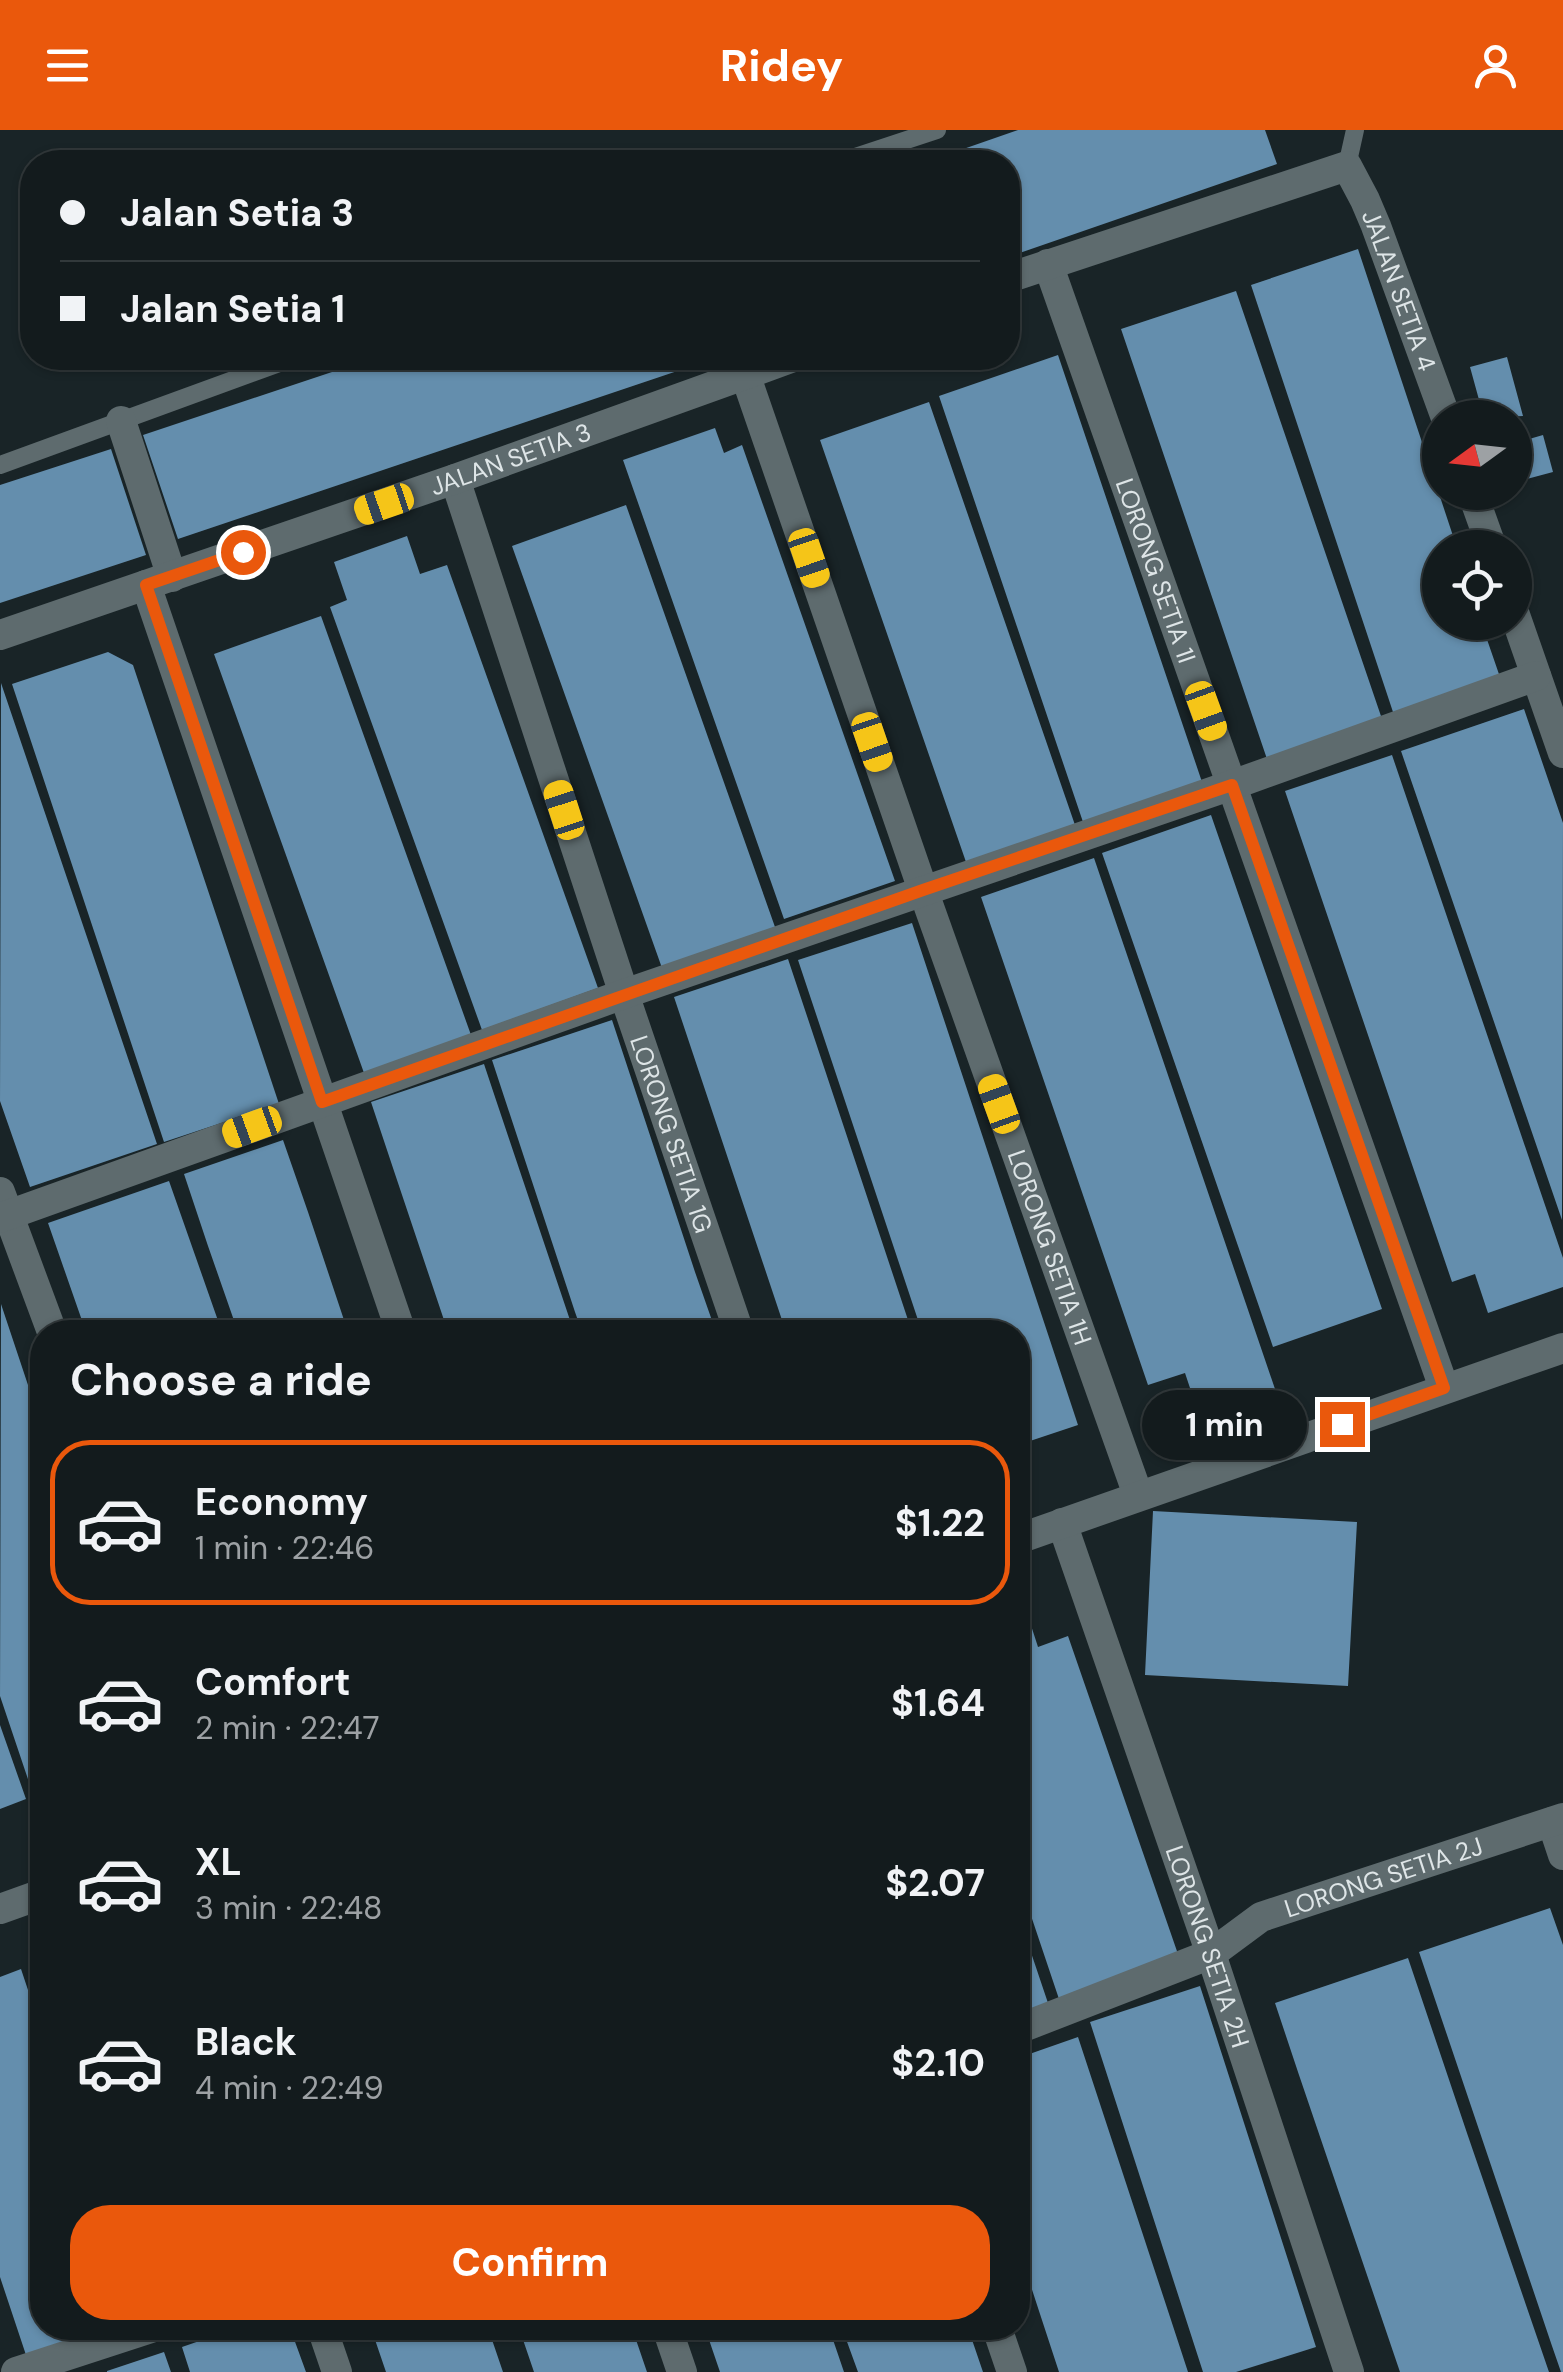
<!DOCTYPE html>
<meta charset="utf-8">
<style>
:root{--surface:#131b1d;--page:#20282a;--text:#f1f3f6;--muted:#9da1a4;--line:#32393b;--accent:#ea580c}
body{margin:0;font-family:"DM Sans",sans-serif;background:var(--page);color:var(--text);height:100vh;display:flex;flex-direction:column;font-size:38px;white-space:nowrap}
*{box-sizing:border-box;margin:0}
p{font-size:32px;color:var(--muted)}
.icon{flex:none;width:55px;height:55px;fill:none;stroke:currentColor;stroke-width:2;stroke-linecap:round;stroke-linejoin:round}
.map{position:relative;flex:1;overflow:hidden}
.side{position:absolute;left:30px;top:1190px;width:1000px;height:1020px;display:flex;flex-direction:column;background:var(--surface);border-radius:40px;box-shadow:0 2px 8px #0004,0 0 0 2px var(--line)}
.side>*{flex:none}
.hud{position:absolute;left:20px;top:20px;width:1000px;height:220px;border-radius:40px;box-shadow:0 2px 8px #0004,0 0 0 2px var(--line);display:grid;align-content:center;height:220px;padding:0 40px;background:var(--surface)}
.needle{width:65px;rotate:255deg}
.buttons{position:absolute;left:1422px;top:270px;display:grid;gap:20px}
.buttons a{display:grid;place-items:center;width:110px;height:110px;border-radius:50%;background:var(--surface);box-shadow:0 2px 8px #0004,0 0 0 2px var(--line);font-size:50px}
.end{position:absolute;width:45px;height:45px;margin:-22px;border:12px solid #ea580c;background:#fff;box-shadow:0 0 0 5px #fff}
.from{border-radius:50%}
.bubble{position:absolute;height:70px;border-radius:35px;background:var(--surface);box-shadow:0 2px 8px #0004,0 0 0 2px var(--line);font-size:32px;font-weight:700;line-height:70px;text-align:center}
.car{position:absolute;width:30px;height:60px;margin:-30px -15px;border-radius:12px;box-shadow:0 0 8px 2px #0007;background:linear-gradient(#f5c518 24%,#345 0 40%,#f5c518 0 76%,#345 0 86%,#f5c518 0)}
.hud b{display:flex;align-items:center;gap:35px;height:95px;font-size:38px}
.hud b+b{border-top:2px solid var(--line)}
.hud i{width:25px;height:25px;background:var(--text)}
ul{padding:0;list-style:none}
li{display:flex;align-items:center;gap:30px;height:165px;margin:0 20px 15px;padding:0 20px;border:5px solid transparent;border-radius:40px}
li div{flex:1}
li b{display:block;font-size:38px}
li em{font-style:normal;font-weight:700}
li.selected{border-color:var(--accent)}
li>.icon{width:90px;height:90px;stroke-width:1.5}
h2{padding:0 40px;font-size:45px;line-height:120px}
.cta{display:flex;gap:20px;margin-top:auto;padding:20px 40px}
.cta a{flex:1;height:115px;border-radius:40px;background:var(--accent);color:#fff;font-size:40px;font-weight:700;line-height:115px;text-align:center}
header{display:flex;justify-content:space-between;align-items:center;height:130px;padding:0 40px;background:var(--accent);color:#fff;font-size:45px;font-weight:700}
.map>svg:first-child{display:block}
.building{fill:#648ead}
.lines{fill:none;stroke-linecap:round;stroke-linejoin:round}
.lane{stroke:#5e6b6e;stroke-width:18}
.street{stroke:#5e6b6e;stroke-width:30}
.route{stroke:#ea580c;stroke-width:12}
.labels{text-anchor:middle;dominant-baseline:central;stroke-width:10;stroke-linejoin:round;paint-order:stroke}
.street-label{font-size:25px;fill:#dee5e7;stroke:#192427}
</style>
<header><svg class="icon" aria-label="menu" viewBox="0 0 24 24"><path d="M4 6h16M4 12h16M4 18h16"/></svg>Ridey<svg class="icon" aria-label="person" viewBox="0 0 24 24"><circle cx="12" cy="8" r="4"/><path d="M4 21q1-7 8-7t8 7"/></svg></header>
<div class="map">
<svg width="1563" height="2242" viewBox="0 0 1563 2242">
<rect width="100%" height="100%" fill="#192427"/>
<path class="building" d="M1018,0H1265L1277,34L1008,127V32H926Z
M1358,119L1457,418H1440V492H1481L1501,550L1394,585L1251,155Z
M1236,161L1382,589L1267,629L1121,199Z
M1058,225L1202,652L1083,692L939,266Z
M1507,227L1523,286L1484,288L1470,237Z
M374,228H716L178,409L143,305Z
M929,272L1075,695L966,732L820,310Z
M715,298L724,323L742,315L895,751L784,789L623,330Z
M1543,305L1553,342L1516,352L1515,313Z
M111,319L146,425L0,473V355Z
M626,375L775,797L662,838L512,416Z
M407,406L420,444L447,435L598,858L482,900L330,477L347,470L334,432Z
M321,486L471,905L364,943L214,524Z
M108,522L133,535L279,974L164,1012L12,554Z
M1,553L157,1014L30,1057L0,971Z
M1524,579L1563,693L1562,1090L1401,621Z
M1392,625L1563,1128V1157L1488,1183L1475,1144L1452,1152L1285,661Z
M1211,685L1382,1179L1273,1217L1102,723Z
M1094,728L1275,1259L1199,1285L1185,1243L1148,1255L981,767Z
M912,793L1078,1295L1018,1315V1202H922L798,830Z
M788,829L812,901L912,1202H786L674,867Z
M612,890L695,1142L716,1202H582L575,1182L492,930Z
M484,934L496,970L574,1202H448L395,1044L371,972Z
M283,1010L308,1082L348,1202H238L208,1116L184,1044Z
M169,1051L222,1202H86L48,1093Z
M1,1174L42,1297V1664L34,1667L0,1566Z
M1153,1381L1357,1392L1348,1556L1145,1545Z
M1027,1483L1038,1517L1068,1506L1179,1827L1059,1869L1018,1747V1486Z
M0,1595L26,1669L0,1679Z
M1550,1778L1563,1815V2242H1561L1552,2216L1419,1822Z
M1018,1784L1048,1873L1018,1884Z
M1408,1828L1468,2006L1549,2242H1400L1299,1945L1275,1873Z
M21,1839L42,1902V2198H114L27,2228L0,2147V1847Z
M1200,1856L1316,2217L1236,2242H1203L1090,1892Z
M1078,1907L1171,2190L1188,2242H1059L1020,2123L1018,2115V1928Z
M237,2198H290L306,2242H190L182,2217Z
M371,2198H488L503,2242H386Z
M519,2198H632L647,2242H534Z
M705,2198H829L844,2242H720Z
M842,2198H968L983,2242H858Z
M164,2222L171,2242H107V2241Z"/>
<g class="lines">
<path class="lane" d="M840,32L937,0
M1347,36L1355,0
M0,335L293,228"/>
<g class="street">
<path id="s1" d="M1048,134L1444,1258"/>
<path id="s2" d="M1008,148L1347,36L1365,70L1376,96L1446,288"/>
<path id="s3" d="M745,244L923,760L1138,1365"/>
<path d="M121,291L172,447"/>
<path id="s4" d="M455,349L624,864L739,1202"/>
<path d="M1472,362L1492,418"/>
<path d="M146,455L401,1202"/>
<path d="M1515,485L1563,623"/>
<path id="s5" d="M0,505L455,349L791,228"/>
<path d="M0,1062L52,1202"/>
<path d="M0,1088L624,864L1232,655L1536,546"/>
<path id="s6" d="M1062,1393L1211,1824L1349,2242"/>
<path d="M1018,1409L1563,1218"/>
<path d="M1552,1692L1563,1725"/>
<path d="M0,1779L42,1764"/>
<path id="s7" d="M1018,1899L1211,1824L1261,1787L1563,1688"/>
<path d="M322,2198L337,2242"/>
<path d="M667,2198L682,2242"/>
<path d="M997,2198L1012,2242"/>
<path d="M16,2242L151,2198"/>
</g>
</g>
<g class="lines">
<path class="route" d="M243,422L146,455L322,972L923,760L1232,655L1444,1258L1342,1294"/>
</g>
<g class="labels">
<g class="street-label">
<text stroke="none"><textPath href="#s2" startOffset="492">JALAN SETIA 4</textPath></text>
<text stroke="none"><textPath href="#s5" startOffset="540">JALAN SETIA 3</textPath></text>
<text stroke="none"><textPath href="#s1" startOffset="325">LORONG SETIA 1I</textPath></text>
<text stroke="none"><textPath href="#s4" startOffset="690">LORONG SETIA 1G</textPath></text>
<text stroke="none"><textPath href="#s3" startOffset="925">LORONG SETIA 1H</textPath></text>
<text stroke="none"><textPath href="#s7" startOffset="398">LORONG SETIA 2J</textPath></text>
<text stroke="none"><textPath href="#s6" startOffset="448">LORONG SETIA 2H</textPath></text>
</g>
</g>
</svg>
<div class="buttons">
<a><svg class="needle" viewBox="-14 -14 28 28"><path d="M0-13l5 13h-10z" fill="#e53935"/><path d="M0 13l5-13h-10z" fill="#9da1a4"/></svg></a>
<a><svg class="icon" aria-label="locate" viewBox="0 0 24 24"><circle cx="12" cy="12" r="6"/><path d="M12 2v4M12 18v4M2 12h4M18 12h4"/></svg></a>
</div>
<i class="end from" style="left:243px;top:422px"></i>
<i class="end" style="left:1342px;top:1294px"></i>
<div class="bubble" style="left:1142px;top:1260px;width:165px">1 min</div>
<i class="car" style="left:384px;top:374px;rotate:251deg"></i>
<i class="car" style="left:809px;top:428px;rotate:161deg"></i>
<i class="car" style="left:1206px;top:581px;rotate:160deg"></i>
<i class="car" style="left:872px;top:612px;rotate:161deg"></i>
<i class="car" style="left:564px;top:680px;rotate:342deg"></i>
<i class="car" style="left:999px;top:974px;rotate:340deg"></i>
<i class="car" style="left:252px;top:997px;rotate:250deg"></i>
<div class="hud">
<b><i class="from"></i>Jalan Setia 3</b>
<b><i></i>Jalan Setia 1</b>
</div>
<section class="side">
<h2>Choose a ride</h2>
<ul>
<li class="selected"><svg class="icon" aria-label="car" viewBox="0 0 24 24"><path d="M5 17H2v-5l4-1 3-4h7l3 4 3 1v5h-3M9 17h6M6 11h13"/><circle cx="7" cy="17" r="2"/><circle cx="17" cy="17" r="2"/></svg><div><b>Economy</b><p>1 min · 22:46</p></div><em>$1.22</em></li>
<li><svg class="icon" aria-label="car" viewBox="0 0 24 24"><path d="M5 17H2v-5l4-1 3-4h7l3 4 3 1v5h-3M9 17h6M6 11h13"/><circle cx="7" cy="17" r="2"/><circle cx="17" cy="17" r="2"/></svg><div><b>Comfort</b><p>2 min · 22:47</p></div><em>$1.64</em></li>
<li><svg class="icon" aria-label="car" viewBox="0 0 24 24"><path d="M5 17H2v-5l4-1 3-4h7l3 4 3 1v5h-3M9 17h6M6 11h13"/><circle cx="7" cy="17" r="2"/><circle cx="17" cy="17" r="2"/></svg><div><b>XL</b><p>3 min · 22:48</p></div><em>$2.07</em></li>
<li><svg class="icon" aria-label="car" viewBox="0 0 24 24"><path d="M5 17H2v-5l4-1 3-4h7l3 4 3 1v5h-3M9 17h6M6 11h13"/><circle cx="7" cy="17" r="2"/><circle cx="17" cy="17" r="2"/></svg><div><b>Black</b><p>4 min · 22:49</p></div><em>$2.10</em></li>
</ul>
<div class="cta"><a>Confirm</a></div>
</section>
</div>
